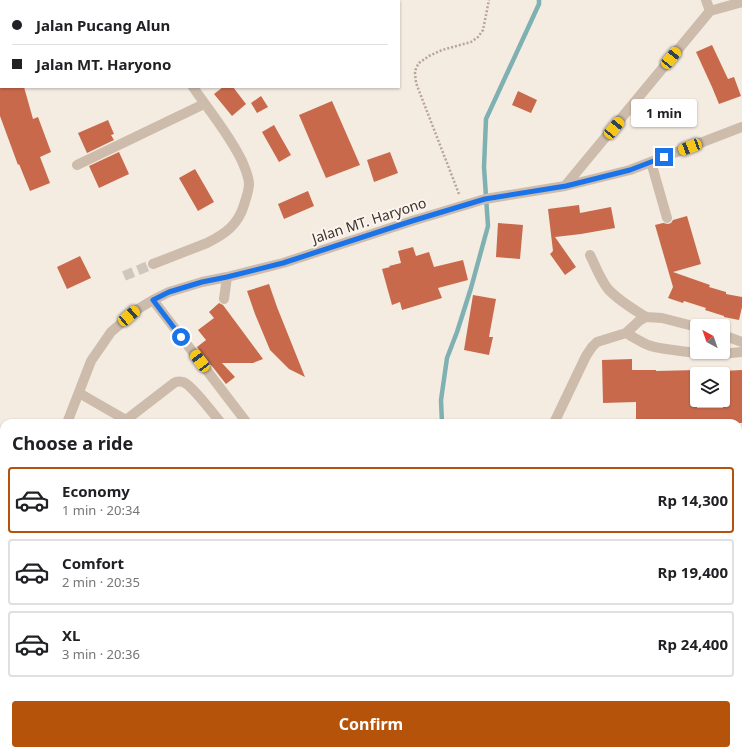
<!DOCTYPE html>
<meta charset="utf-8">
<style>
:root{--surface:#fff;--page:#f2f2f2;--text:#202124;--muted:#757577;--line:#e0e0e0;--accent:#b45309}
body{margin:0;font-family:"Noto Sans",sans-serif;background:var(--page);color:var(--text);height:100vh;display:flex;flex-direction:column;font-size:15px;white-space:nowrap}
*{box-sizing:border-box;margin:0}
p{font-size:13px;color:var(--muted)}
.icon{flex:none;width:22px;height:22px;fill:none;stroke:currentColor;stroke-width:2;stroke-linecap:round;stroke-linejoin:round}
.map{position:relative;flex:1;overflow:hidden}
.side{position:absolute;left:0px;top:419px;width:742px;height:336px;display:flex;flex-direction:column;background:var(--surface);border-radius:12px 12px 0 0;box-shadow:0 1px 3px #0004}
.side>*{flex:none}
.top-card{position:absolute;left:0px;top:0px;width:400px;height:88px;box-shadow:0 1px 3px #0004;display:grid;align-content:center;height:88px;padding:0 12px;background:var(--surface)}
.needle{width:26px;rotate:320deg}
.tools{position:absolute;left:690px;top:319px;display:grid;gap:8px}
.tools a{display:grid;place-items:center;width:40px;height:40px;border-radius:4px;background:var(--surface);box-shadow:0 1px 3px #0004;font-size:20px}
.end{position:absolute;width:18px;height:18px;margin:-9px;border:5px solid #1a73e8;background:#fff;box-shadow:0 0 0 2px #fff}
.from{border-radius:50%}
.bubble{position:absolute;height:28px;border-radius:4px;background:var(--surface);box-shadow:0 1px 3px #0004;font-size:13px;font-weight:700;line-height:28px;text-align:center}
.car{position:absolute;width:12px;height:24px;margin:-12px -6px;border-radius:5px;box-shadow:0 0 3px 1px #0007;background:linear-gradient(#f5c518 24%,#345 0 40%,#f5c518 0 76%,#345 0 86%,#f5c518 0)}
.top-card b{display:flex;align-items:center;gap:14px;height:38px;font-size:15px}
.top-card b+b{border-top:1px solid var(--line)}
.top-card i{width:10px;height:10px;background:var(--text)}
ul{padding:0;list-style:none}
li{display:flex;align-items:center;gap:12px;height:66px;margin:0 8px 6px;padding:0 4px;border:2px solid var(--line);border-radius:4px}
li div{flex:1}
li b{display:block;font-size:15px}
li em{font-style:normal;font-weight:700}
li.selected{border-color:var(--accent)}
li>.icon{width:36px;height:36px;stroke-width:1.5}
h2{padding:0 12px;font-size:18px;line-height:48px}
.primary-button{display:flex;gap:8px;margin-top:auto;padding:8px 12px}
.primary-button a{flex:1;height:46px;border-radius:4px;background:var(--accent);color:#fff;font-size:16px;font-weight:700;line-height:46px;text-align:center}
.map>svg:first-child{display:block}
.green{fill:#b8c4a0}
.lines{fill:none;stroke-linecap:round;stroke-linejoin:round}
.stream{stroke:#7fb0b2;stroke-width:4.5}
.building{fill:#c8694b}
.minor-tunnel{stroke:#cfc6bd;stroke-width:10;stroke-dasharray:10 5;stroke-linecap:butt}
.path{stroke:#b9a596;stroke-width:2.5;stroke-dasharray:2 2;stroke-linecap:butt}
.minor{stroke:#cdbbac;stroke-width:10}
.route{stroke:#1a73e8;stroke-width:5}
.labels{text-anchor:middle;dominant-baseline:central;stroke-width:4;stroke-linejoin:round;paint-order:stroke}
.street-label{font-size:14px;fill:#3b302b;stroke:#fbf5ee}
</style>
<div class="map">
<svg width="742" height="755" viewBox="0 0 742 755">
<rect width="100%" height="100%" fill="#f4ebe1"/>
<path class="green" d="M4,543V640H0V545Z"/>
<g class="lines">
<path class="stream" d="M442,423L441,400L447,358L457,332L471,288L488,226L484,167L486,119L539,4V0
M356,755L362,751"/>
</g>
<path class="building" d="M712,45L728,79L734,77L741,96L719,104L712,87L696,52Z
M0,87H24L33,119L38,117L51,152L40,157L50,183L30,191L19,164L18,165L0,116Z
M223,87H233L246,104L232,116L214,94Z
M518,91L537,100L531,113L512,105Z
M261,96L268,107L257,113L251,103Z
M332,101L360,165L326,178L299,115Z
M108,120L114,134L111,135L114,140L87,153L78,133Z
M274,125L291,155L279,162L262,132Z
M119,152L129,174L99,188L89,166Z
M390,152L398,173L374,182L367,160Z
M195,169L214,202L198,211L179,178Z
M308,191L314,206L284,219L278,204Z
M579,205L580,213L611,207L615,228L581,234L555,237L576,267L565,275L550,254L553,251L548,209Z
M687,216L701,264L673,272L710,285L709,287L726,292V294L742,297V307L739,320L724,317V316L705,310L706,308L684,301L683,303L668,298L673,287L655,225L663,223L668,224L671,223L673,220Z
M498,223L523,225L520,259L496,257Z
M413,247L416,256L429,252L434,267L463,260L468,280L438,288L442,298L402,310L400,302L392,305L382,269L390,267L389,266L401,263L398,251Z
M80,256L91,278L67,289L57,267Z
M269,284L277,307L305,377L289,369L270,350L255,314L247,291Z
M473,295L496,299L489,337H493L489,355L464,350Z
M219,303L223,305L263,359L253,363H222L235,377L226,384L197,347L206,340L198,330L214,318L209,312Z
M632,359V370H656V371L697,370V408H723V371L742,370V423H636V402L603,403L602,360Z"/>
<g class="lines">
<path class="minor-tunnel" d="M124,276L153,264"/>
<path class="path" d="M459,194L416,83L415,73L416,68L419,63L429,56L442,50L471,42L478,37L483,30L489,0"/>
<path class="minor" d="M18,0L19,1
M263,0L264,1
M706,0L710,11
M317,1L319,0
M651,162L667,218
M77,165L204,104
M565,186L710,11L742,2
M590,255C596,267 600,279 608,289C619,301 633,309 646,317
M153,264L207,243C225,234 238,225 244,205C246,198 249,191 249,184C249,177 245,168 242,161C229,134 210,112 193,87
M224,299L227,277
M153,300L247,423
M626,333C633,337 641,342 648,345C656,348 665,349 673,350C698,354 717,355 742,352
M723,335L742,342
M79,393L126,420L174,383C177,381 179,381 183,382C192,385 214,415 221,423
M67,423L91,361L111,332L138,309L153,300L169,292L202,282L227,277L283,263L412,221L485,199L565,186L630,170L742,127
M554,423L586,356L592,347L597,342L626,333L639,321L646,317L662,318L697,327
M738,469H742
M0,523L4,521
M738,605H742
M0,643L4,642
M738,710H742
M152,751L155,755"/>
</g>
<g class="lines">
<path class="route" d="M181,337L153,300L169,292L202,282L227,277L283,263L412,221L485,199L566,186L630,170L664,157"/>
</g>
<g class="labels">
<g class="street-label">
<text transform="translate(369 220) rotate(-18)">Jalan MT. Haryono</text>
</g>
</g>
</svg>
<div class="tools">
<a><svg class="needle" viewBox="-14 -14 28 28"><path d="M0-13l5 13h-10z" fill="#e53935"/><path d="M0 13l5-13h-10z" fill="#757577"/></svg></a>
<a><svg class="icon" aria-label="layers" viewBox="0 0 24 24"><path d="M12 4l9 5-9 5-9-5zM3 14l9 5 9-5"/></svg></a>
</div>
<i class="end from" style="left:181px;top:337px"></i>
<i class="end" style="left:664px;top:157px"></i>
<div class="bubble" style="left:631px;top:99px;width:66px">1 min</div>
<i class="car" style="left:671px;top:58px;rotate:39deg"></i>
<i class="car" style="left:614px;top:128px;rotate:39deg"></i>
<i class="car" style="left:690px;top:147px;rotate:249deg"></i>
<i class="car" style="left:129px;top:316px;rotate:49deg"></i>
<i class="car" style="left:200px;top:361px;rotate:323deg"></i>
<div class="top-card">
<b><i class="from"></i>Jalan Pucang Alun</b>
<b><i></i>Jalan MT. Haryono</b>
</div>
<section class="side">
<h2>Choose a ride</h2>
<ul>
<li class="selected"><svg class="icon" aria-label="car" viewBox="0 0 24 24"><path d="M5 17H2v-5l4-1 3-4h7l3 4 3 1v5h-3M9 17h6M6 11h13"/><circle cx="7" cy="17" r="2"/><circle cx="17" cy="17" r="2"/></svg><div><b>Economy</b><p>1 min · 20:34</p></div><em>Rp 14,300</em></li>
<li><svg class="icon" aria-label="car" viewBox="0 0 24 24"><path d="M5 17H2v-5l4-1 3-4h7l3 4 3 1v5h-3M9 17h6M6 11h13"/><circle cx="7" cy="17" r="2"/><circle cx="17" cy="17" r="2"/></svg><div><b>Comfort</b><p>2 min · 20:35</p></div><em>Rp 19,400</em></li>
<li><svg class="icon" aria-label="car" viewBox="0 0 24 24"><path d="M5 17H2v-5l4-1 3-4h7l3 4 3 1v5h-3M9 17h6M6 11h13"/><circle cx="7" cy="17" r="2"/><circle cx="17" cy="17" r="2"/></svg><div><b>XL</b><p>3 min · 20:36</p></div><em>Rp 24,400</em></li>
</ul>
<div class="primary-button"><a>Confirm</a></div>
</section>
</div>
